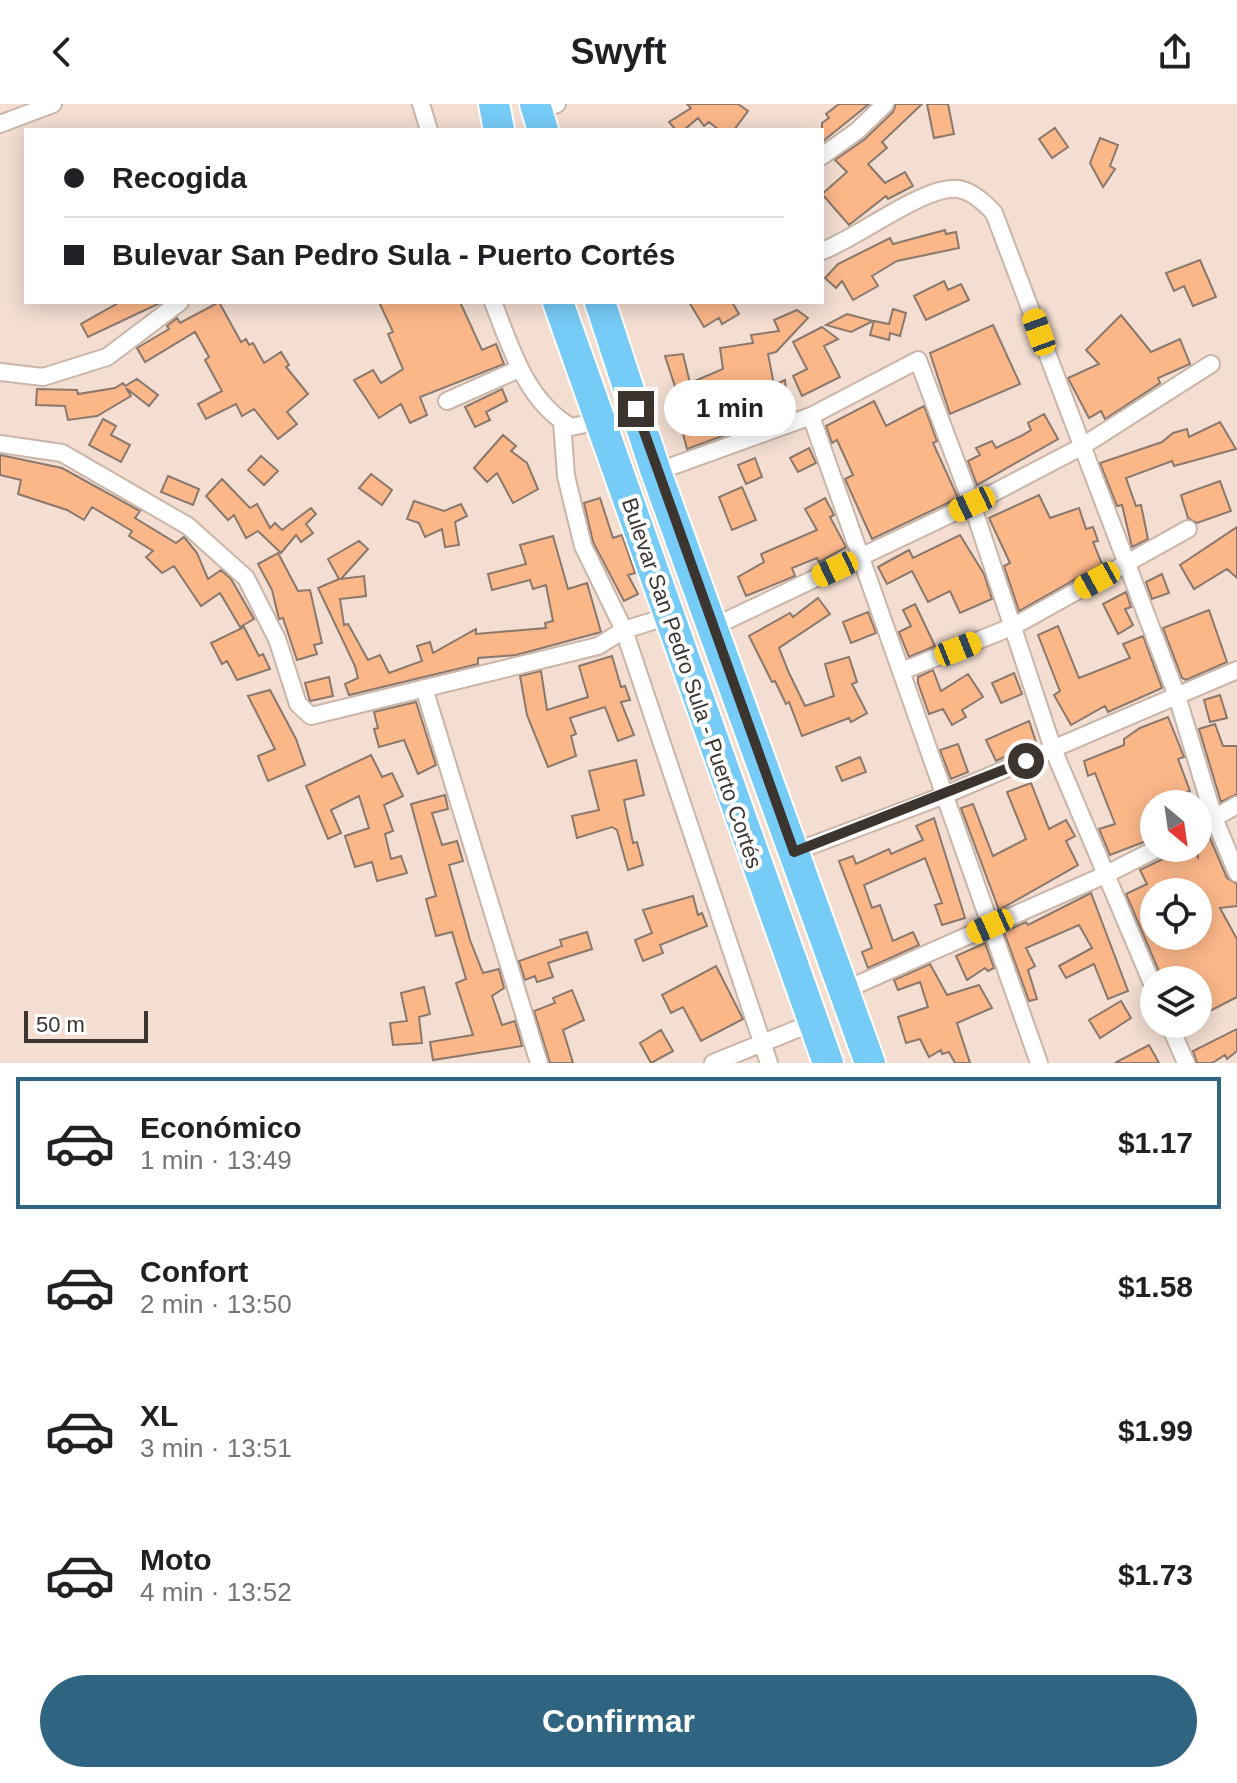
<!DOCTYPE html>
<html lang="es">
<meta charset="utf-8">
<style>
:root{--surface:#fff;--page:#f6f6f6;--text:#202124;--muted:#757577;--line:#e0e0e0;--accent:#2f6580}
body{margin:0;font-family:Helvetica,sans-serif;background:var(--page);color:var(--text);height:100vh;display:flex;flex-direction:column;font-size:30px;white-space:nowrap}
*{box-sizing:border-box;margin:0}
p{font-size:26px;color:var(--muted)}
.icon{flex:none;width:44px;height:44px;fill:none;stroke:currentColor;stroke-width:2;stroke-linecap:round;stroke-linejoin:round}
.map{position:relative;height:959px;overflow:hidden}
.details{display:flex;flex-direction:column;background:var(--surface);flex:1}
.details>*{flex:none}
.guide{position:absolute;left:24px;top:24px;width:800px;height:176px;border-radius:0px;box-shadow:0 4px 20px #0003;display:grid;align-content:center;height:176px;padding:0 40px;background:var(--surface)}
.needle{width:52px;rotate:151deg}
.controls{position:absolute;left:1140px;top:686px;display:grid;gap:16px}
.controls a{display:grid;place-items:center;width:72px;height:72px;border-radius:50%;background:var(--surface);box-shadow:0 4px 20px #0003;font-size:40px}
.scale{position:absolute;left:24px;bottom:20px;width:124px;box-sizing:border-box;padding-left:8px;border:4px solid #3c342e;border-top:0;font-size:22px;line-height:28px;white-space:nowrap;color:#3c342e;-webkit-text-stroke:6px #fff;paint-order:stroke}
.end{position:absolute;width:36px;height:36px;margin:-18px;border:10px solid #3c342e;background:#fff;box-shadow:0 0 0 4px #fff}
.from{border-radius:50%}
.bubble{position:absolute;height:56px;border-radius:28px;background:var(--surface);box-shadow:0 4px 20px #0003;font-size:26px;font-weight:800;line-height:56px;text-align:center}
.car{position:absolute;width:24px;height:48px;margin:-24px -12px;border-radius:10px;box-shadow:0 0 6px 2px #0007;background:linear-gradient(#f5c518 24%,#345 0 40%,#f5c518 0 76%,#345 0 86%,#f5c518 0)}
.guide b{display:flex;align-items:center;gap:28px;height:76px;font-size:30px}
.guide b+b{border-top:2px solid var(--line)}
.guide i{width:20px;height:20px;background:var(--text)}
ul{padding:14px 0 0;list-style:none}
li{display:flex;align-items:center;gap:24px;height:132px;margin:0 16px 12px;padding:0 24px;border:4px solid transparent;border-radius:0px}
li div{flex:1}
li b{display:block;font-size:30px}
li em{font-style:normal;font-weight:800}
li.active{border-color:var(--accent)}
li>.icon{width:72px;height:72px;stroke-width:1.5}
.primary-button{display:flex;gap:16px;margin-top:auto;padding:16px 40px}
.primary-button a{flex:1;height:92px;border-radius:48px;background:var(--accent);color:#fff;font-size:32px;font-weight:800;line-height:92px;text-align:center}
header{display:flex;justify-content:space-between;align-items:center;height:104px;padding:0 40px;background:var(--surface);font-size:36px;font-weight:800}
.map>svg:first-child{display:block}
.building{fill:#fcb789;stroke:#8a786c;stroke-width:2;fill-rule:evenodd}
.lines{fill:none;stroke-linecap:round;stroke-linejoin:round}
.street-casing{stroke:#cab5a9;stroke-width:20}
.highway-casing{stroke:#fff;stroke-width:34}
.street{stroke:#fff;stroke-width:16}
.highway{stroke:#77cbf7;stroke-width:30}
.route{stroke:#3c342e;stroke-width:10}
.labels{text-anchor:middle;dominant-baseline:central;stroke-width:8;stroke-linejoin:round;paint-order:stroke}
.street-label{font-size:22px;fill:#3c342e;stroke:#fff}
</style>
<header><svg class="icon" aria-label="back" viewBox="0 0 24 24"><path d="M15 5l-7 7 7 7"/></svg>Swyft<svg class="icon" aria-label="share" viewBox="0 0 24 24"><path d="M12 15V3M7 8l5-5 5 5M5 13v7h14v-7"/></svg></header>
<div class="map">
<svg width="1237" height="959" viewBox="0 0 1237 959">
<rect width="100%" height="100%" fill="#f3ded1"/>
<path class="building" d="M687,0H738L748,7L734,26H719L709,18L704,22L698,14L684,26H676L669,18L691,4Z
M839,0H869L822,38V19L829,14L826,10Z
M896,0H922L882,38L887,44L868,60L885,79L905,68L913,82L888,95L886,92L849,121L822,90L847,68L835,56L865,35L893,8Z
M927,0H948L954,30L934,34Z
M1055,24L1068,43L1052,54L1039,35Z
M1100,34L1118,41L1110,62L1115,65L1103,83L1090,59Z
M945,126L946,130L956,128L959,144L897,157L872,172L878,182L853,196L842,177L836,184L825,174L838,160L890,134L893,140Z
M1200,156L1216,193L1193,202L1184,182L1174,187L1166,169Z
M944,177L948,186L961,180L969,196L926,216L914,192Z
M120,198H162L88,233L81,220Z
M219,198L241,238L246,235L249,241L253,239L264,259L281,248L289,261L286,263L308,290L287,308L297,320L278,335L254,305L242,312L236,300L206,315L198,300L222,287L205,256L209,253L195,228L145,258L137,244L169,225L167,222L177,214L180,219Z
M379,198H460L482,246L496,240L504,260L420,293L427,311L410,319L401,300L379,314L354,276L373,266L381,279L403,265L388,230L393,228Z
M689,198H732L739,210L722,220L719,214L704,223Z
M893,205L906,209L900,232L890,229L889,236L870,231L874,217L889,220Z
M797,206L808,214L776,248L768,250L774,281L785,276L788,308L687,345L683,330L690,328L665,252L683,250L690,279L723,265L720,244L753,239L751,231L779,227L774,216Z
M847,210L873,217L851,228L826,221Z
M1121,211L1151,248L1180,235L1190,260L1158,274L1160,279L1105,315L1101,307L1089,314L1068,274L1099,260L1086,246Z
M993,221L1020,280L950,310L930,249Z
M822,223L838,235L824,242L840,273L802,292L793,272L807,265L793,238Z
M137,275L158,291L149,302L126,284L131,292L97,312L68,316L65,302L36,301L37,285L77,286L78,290L115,284L123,279L125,282Z
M502,285L507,297L486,308L490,316L475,323L465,303Z
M874,297L886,322L924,302L937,337L933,339L958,394L872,435L845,375L853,371L837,336L832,339L826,322Z
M1044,310L1058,335L977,381L968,357L980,351L976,344L992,337L996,344L1021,332L1031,326L1028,319Z
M103,315L116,322L111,331L130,341L121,358L89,341Z
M1220,318L1236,345L1174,362L1172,357L1126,374L1136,402L1141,401L1148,435L1132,443L1122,401L1117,402L1100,359L1162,338L1173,329L1187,325L1189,333Z
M503,331L516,342L511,347L527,359L538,385L513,399L497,369L487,378L474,364Z
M809,344L816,359L798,368L790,354Z
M0,351L62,364L140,407L135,414L176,439L184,433L197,449L208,475L221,466L231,475L254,515L240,523L220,489L201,502L174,462L162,469L146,453L153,447L129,432L132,427L92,403L84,416L67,406L18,390L21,376L0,371Z
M261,352L278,367L264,381L248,366Z
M755,354L762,373L746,380L738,361Z
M371,370L392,386L382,401L359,384Z
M168,372L199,385L193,401L161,388Z
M222,375L250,404L257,400L270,424L275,419L282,426L311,404L316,410L306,420L313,429L301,438L296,431L281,449L258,427L246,434L234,411L228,416L206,392Z
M1220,377L1231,407L1197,419L1188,414L1181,391Z
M742,383L756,416L732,426L719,393Z
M1039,391L1050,414L1079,404L1086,425L1093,423L1098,437L1093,438L1102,460L1019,507L1004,462L1010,459L989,414Z
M600,394L613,434L622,431L635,469L628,471L638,490L624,497L593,438L584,399Z
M825,394L834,411L830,413L846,443L819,458L817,454L792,464L795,472L746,492L738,473L764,458L761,450L817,426L805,405Z
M414,397L444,407L461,400L467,412L455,418L459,441L445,443L442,425L425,433L419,419L407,415Z
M1237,423V474L1227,465L1194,485L1180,461Z
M960,431L984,470L992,495L960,509L950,487L928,498L912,467L887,480L878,463L909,446L913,454Z
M553,432L568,485L587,479L601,528L516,551L478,554V560L349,591L345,580L358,574L355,562L318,484L339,475L328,455L359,437L368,445L341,475L364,472L366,492L340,495L344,521L348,520L368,556L380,551L389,569L422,557L417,542L430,538L433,549L476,525V530L546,524L545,519L553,517L546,481L533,485L530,476L492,486L488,470L526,460L520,441Z
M278,449L298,487L310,486L322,539L314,541L317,550L297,556L283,514L279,515L272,486L258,460Z
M1162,470L1169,489L1152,495L1146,478Z
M1126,488L1131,503L1125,505L1133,521L1118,530L1103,500Z
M818,494L830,510L779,544L789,569L805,602L834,592L825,560L849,553L857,578L852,580L867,609L851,618L849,614L802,632L789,598L786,600L775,577L772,578L749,532L790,509L793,513Z
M915,500L935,542L909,553L899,528L911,522L903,506Z
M1209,506L1227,558L1186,576L1182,574L1163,524Z
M868,508L876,529L851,539L843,518Z
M1058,522L1079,574L1130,554L1123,540L1143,532L1162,584L1108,608L1105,602L1071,621L1054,591L1060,587L1038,531Z
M244,523L259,552L263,550L270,565L237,576L227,557L222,560L211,539Z
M612,552L621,583L625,582L630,596L621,598L634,631L618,637L605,603L570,614L576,630L571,632L576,652L548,663L527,611L520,572L541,567L547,606L588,593L579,562Z
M933,566L941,587L968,570L983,593L962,606L966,613L952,621L943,605L929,610L918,579V573Z
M1014,569L1022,590L1001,599L992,579Z
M329,573L333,592L310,597L305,579Z
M270,586L296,635L305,661L268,677L258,652L275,645L248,592Z
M1220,591L1227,614L1210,618L1204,596Z
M416,598L436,661L418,670L404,636L379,643L374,625L378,624L374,608Z
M1168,613L1184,653L1178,655L1190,687L1167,696L1169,700H1154V734L1110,751L1099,725L1115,720L1095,669L1088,672L1084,657L1124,641V635L1140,624Z
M1029,617L1036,638L996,657L986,636Z
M1215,620L1223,642H1237V690L1221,698L1199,625Z
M958,640L968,668L951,675L940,646Z
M371,651L382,673L392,669L403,692L384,701L393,727L385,730L391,755L401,752L407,769L377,777L372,758L355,763L345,732L369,724L359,692L331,706L341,729L328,735L306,682Z
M860,653L866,668L842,677L836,663Z
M636,656L644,691L624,696L633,739L637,738L643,761L628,766L617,726L612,723L577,734L572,712L599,706L589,667Z
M1031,679L1049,725L1066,716L1075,732L1066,737L1078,761L999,806L961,704L973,700L993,752L1026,735L1007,688Z
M445,691L448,705L432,709L442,741L457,737L463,757L449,761L470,836L483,869L499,865L504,884L492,892L502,921L515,917L522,942L433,956L430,938L473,931L456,879L466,875L452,828L436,832L426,795L436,792L411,700Z
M934,714L965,814L942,821L935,801L942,799L925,754L864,781L872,804L880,801L893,837L913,828L919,841L868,864L862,848L872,844L839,757L853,752L856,760L889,745L891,750L923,736L916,722Z
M1209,732L1227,774L1237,780V802L1220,804L1237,835V893L1208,908L1202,897L1198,899V876H1177L1171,866L1161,872L1126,790L1147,780L1140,766L1185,744H1193L1198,753V737ZM1154,788H1198V832H1154Z
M1091,789L1128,887L1108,895L1094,860L1066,874L1059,862L1092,844L1079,821L1026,844L1035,862L1028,866L1037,895L1029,897L1004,828L1026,818L1028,821Z
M693,792L698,811L702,809L707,822L660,841L663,849L643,857L635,836L652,829L643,806Z
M587,828L592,845L548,859L553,873L537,878L535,872L525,876L519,857L562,842L560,836Z
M985,839L994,864L988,867L985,864L967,876L956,852Z
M930,860L947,891L979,881L992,904L957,919L970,959H955L949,948L942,950L941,946L929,953L920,935L906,939L898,913L928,903L920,878L898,886L894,876Z
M716,862L743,915L701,937L683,903L671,909L662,891Z
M424,883L430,910L419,913L422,939L393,941L390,919L407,917L401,889Z
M572,886L584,916L563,926L573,959H550L534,907L555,899L553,894Z
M1121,897L1131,914L1100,934L1089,916Z
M1237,925V947L1227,955L1225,951L1212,959H1197L1193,947Z
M661,926L673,947L651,959L640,939Z
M1149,941L1159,959H1115Z"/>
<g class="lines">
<g class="street-casing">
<path id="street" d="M421,0L429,26
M537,7L557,0
M0,20L53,0
M822,52L857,27L885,0
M822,147C858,134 924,81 958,85C972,87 984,98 994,109L1177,592L1214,714L1237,769
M493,198C511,244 526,297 571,323L600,317
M0,268L43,273L107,253L180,198
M447,297L519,265
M811,312L1039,959
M562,318L566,372L583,442L624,526L769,959
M0,340L62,349L188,422L246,474L277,535L298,600L311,612L598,542L624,526L669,512
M656,368L811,312L918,256L972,400L1053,645L1154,884
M713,523L972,400L1081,343L1211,260
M902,567L1014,522L1188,425
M424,584L539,959
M1198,723L1237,701
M794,748L945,691L1237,566
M845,886L1105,771L1158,744
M1169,920L1186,959
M713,959L812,919"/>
</g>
<g class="highway-casing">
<path id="highway" d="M494,0L499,26
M535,0L543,26
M558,198L828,959
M600,198L656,368L870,959"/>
</g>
<use href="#street" class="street"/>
<use href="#highway" class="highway"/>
</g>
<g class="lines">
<path class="route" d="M636,305L794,748L1026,657"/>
</g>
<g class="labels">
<g class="street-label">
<text transform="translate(692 579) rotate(71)">Bulevar San Pedro Sula - Puerto Cortés</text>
</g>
</g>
</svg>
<div class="controls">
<a><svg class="needle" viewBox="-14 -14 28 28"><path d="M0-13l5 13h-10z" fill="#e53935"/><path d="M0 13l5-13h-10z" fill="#757577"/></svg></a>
<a><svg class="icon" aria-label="locate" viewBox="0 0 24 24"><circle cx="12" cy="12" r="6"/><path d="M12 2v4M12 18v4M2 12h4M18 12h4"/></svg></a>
<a><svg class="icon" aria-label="layers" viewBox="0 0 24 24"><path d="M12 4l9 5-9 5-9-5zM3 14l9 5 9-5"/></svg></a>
</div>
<div class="scale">50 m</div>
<i class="end from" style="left:1026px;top:657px"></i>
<i class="end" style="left:636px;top:305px"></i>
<div class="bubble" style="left:664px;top:276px;width:132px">1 min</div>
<i class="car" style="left:1039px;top:228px;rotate:340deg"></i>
<i class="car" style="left:972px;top:400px;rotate:245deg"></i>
<i class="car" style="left:835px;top:465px;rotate:245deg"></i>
<i class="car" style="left:1097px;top:476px;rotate:241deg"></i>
<i class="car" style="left:958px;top:545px;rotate:68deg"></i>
<i class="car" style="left:990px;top:822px;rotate:246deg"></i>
<div class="guide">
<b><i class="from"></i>Recogida</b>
<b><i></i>Bulevar San Pedro Sula - Puerto Cortés</b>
</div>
</div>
<section class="details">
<ul>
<li class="active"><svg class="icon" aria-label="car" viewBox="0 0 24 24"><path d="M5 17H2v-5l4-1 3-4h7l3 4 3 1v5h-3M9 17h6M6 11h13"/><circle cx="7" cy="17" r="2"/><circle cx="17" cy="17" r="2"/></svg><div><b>Económico</b><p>1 min · 13:49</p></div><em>$1.17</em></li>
<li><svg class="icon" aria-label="car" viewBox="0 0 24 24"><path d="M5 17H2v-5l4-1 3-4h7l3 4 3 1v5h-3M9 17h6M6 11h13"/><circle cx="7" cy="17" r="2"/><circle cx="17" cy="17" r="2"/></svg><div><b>Confort</b><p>2 min · 13:50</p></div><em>$1.58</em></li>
<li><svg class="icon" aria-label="car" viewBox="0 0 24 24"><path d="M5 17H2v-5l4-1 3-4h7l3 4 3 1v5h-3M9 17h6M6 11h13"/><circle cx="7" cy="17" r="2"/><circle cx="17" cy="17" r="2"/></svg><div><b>XL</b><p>3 min · 13:51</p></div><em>$1.99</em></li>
<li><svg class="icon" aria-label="car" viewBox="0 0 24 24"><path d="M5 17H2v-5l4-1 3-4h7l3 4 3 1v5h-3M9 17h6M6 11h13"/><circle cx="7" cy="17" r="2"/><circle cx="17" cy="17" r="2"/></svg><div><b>Moto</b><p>4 min · 13:52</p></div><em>$1.73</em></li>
</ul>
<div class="primary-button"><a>Confirmar</a></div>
</section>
